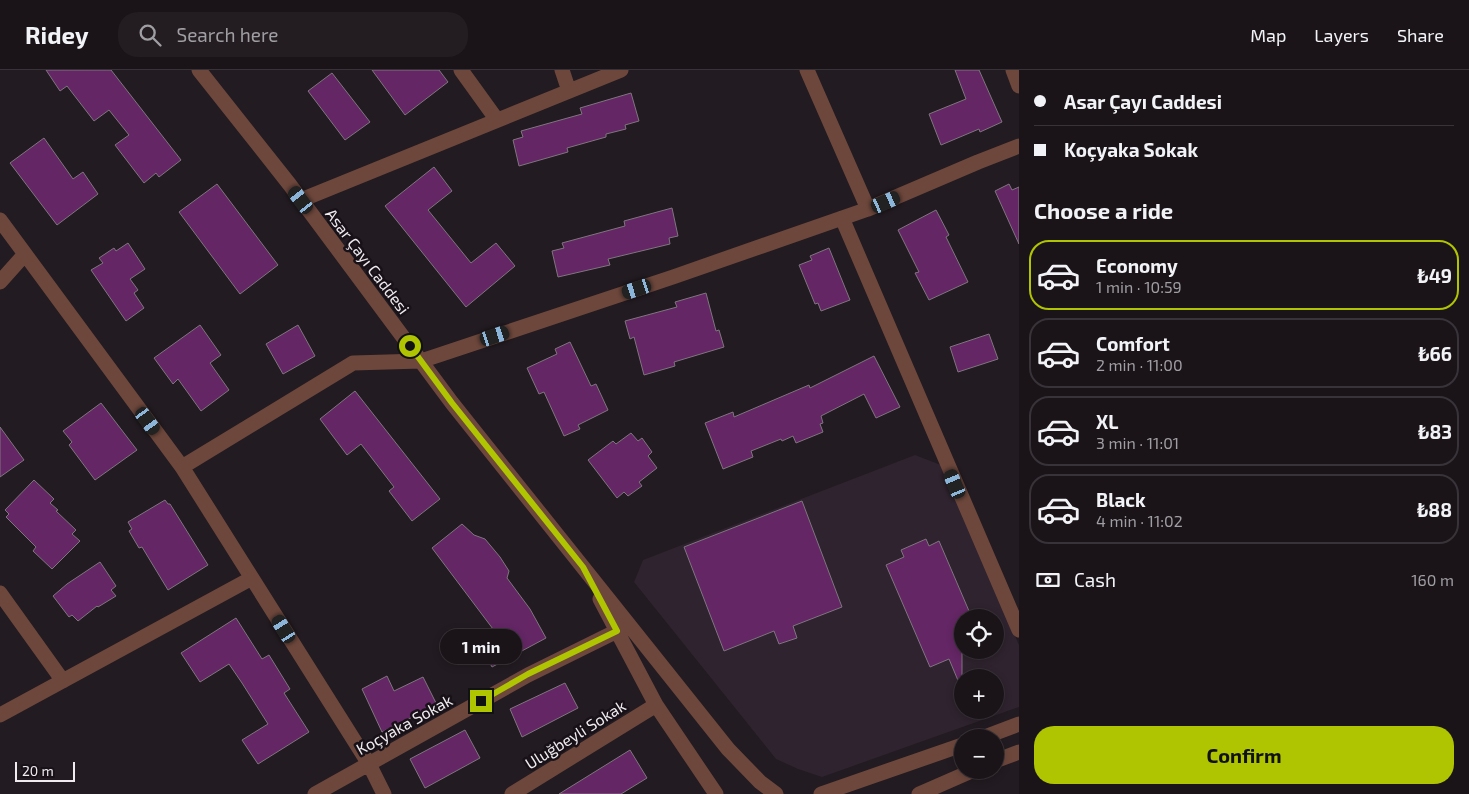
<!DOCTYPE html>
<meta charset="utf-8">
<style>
:root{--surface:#1a1419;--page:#231d22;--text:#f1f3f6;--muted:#9f9ea2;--line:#383338;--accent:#b0c501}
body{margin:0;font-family:"Exo 2",sans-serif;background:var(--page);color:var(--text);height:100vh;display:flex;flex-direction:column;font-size:19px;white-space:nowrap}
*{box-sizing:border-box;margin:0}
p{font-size:16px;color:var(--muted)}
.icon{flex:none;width:28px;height:28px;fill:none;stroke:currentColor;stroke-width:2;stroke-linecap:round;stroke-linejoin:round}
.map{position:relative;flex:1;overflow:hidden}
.side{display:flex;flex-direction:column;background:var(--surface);width:450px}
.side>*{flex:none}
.top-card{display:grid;align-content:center;height:110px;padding:0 15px;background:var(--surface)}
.tools{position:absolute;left:954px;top:539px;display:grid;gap:10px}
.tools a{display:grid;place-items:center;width:50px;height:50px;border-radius:50%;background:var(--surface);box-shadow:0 2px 8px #0003,0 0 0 1px var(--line);font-size:25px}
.scale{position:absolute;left:15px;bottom:12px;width:60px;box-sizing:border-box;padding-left:5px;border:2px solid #efebef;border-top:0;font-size:14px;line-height:18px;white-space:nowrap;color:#efebef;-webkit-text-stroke:4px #181218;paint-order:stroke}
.end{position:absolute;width:22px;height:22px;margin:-11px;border:6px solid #b0c501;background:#111;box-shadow:0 0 0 2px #111}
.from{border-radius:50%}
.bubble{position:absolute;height:35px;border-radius:18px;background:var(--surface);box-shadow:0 2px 8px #0003,0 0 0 1px var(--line);font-size:16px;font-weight:700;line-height:35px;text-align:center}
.car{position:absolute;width:15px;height:30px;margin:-15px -8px;border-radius:6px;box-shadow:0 0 4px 1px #0007;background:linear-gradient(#222 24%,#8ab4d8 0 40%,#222 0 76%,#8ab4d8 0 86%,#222 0)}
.top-card b{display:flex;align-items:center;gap:18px;height:48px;font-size:19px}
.top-card b+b{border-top:1px solid var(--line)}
.top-card i{width:12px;height:12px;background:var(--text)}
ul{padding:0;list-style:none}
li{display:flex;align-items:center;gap:15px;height:70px;margin:0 10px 8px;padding:0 5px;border:2px solid var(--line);border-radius:20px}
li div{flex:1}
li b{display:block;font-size:19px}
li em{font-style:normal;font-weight:700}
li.active{border-color:var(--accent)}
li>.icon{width:45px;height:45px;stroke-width:1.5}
h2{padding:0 15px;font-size:22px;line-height:60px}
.pay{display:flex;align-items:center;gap:12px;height:55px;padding:0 15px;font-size:19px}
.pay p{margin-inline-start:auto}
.primary-button{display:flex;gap:10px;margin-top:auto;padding:10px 15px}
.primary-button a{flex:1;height:58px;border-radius:20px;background:var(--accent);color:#111;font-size:20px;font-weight:700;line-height:58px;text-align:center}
header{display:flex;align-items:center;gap:30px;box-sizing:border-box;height:70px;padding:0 25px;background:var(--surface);border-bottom:1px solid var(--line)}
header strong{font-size:24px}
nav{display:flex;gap:28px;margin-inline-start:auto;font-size:18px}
.search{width:350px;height:45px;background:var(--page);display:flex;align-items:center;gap:12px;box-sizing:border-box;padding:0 18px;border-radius:20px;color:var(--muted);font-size:19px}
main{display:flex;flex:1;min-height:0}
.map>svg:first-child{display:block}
.built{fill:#2e232e;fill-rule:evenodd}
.building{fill:#642665;stroke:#7e767e}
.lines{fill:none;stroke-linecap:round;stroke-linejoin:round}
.minor{stroke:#6d473c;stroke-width:15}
.route{stroke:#b0c501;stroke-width:6}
.labels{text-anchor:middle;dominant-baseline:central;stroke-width:5;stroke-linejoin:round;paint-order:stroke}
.street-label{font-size:16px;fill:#efebef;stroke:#181218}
</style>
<header>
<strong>Ridey</strong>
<div class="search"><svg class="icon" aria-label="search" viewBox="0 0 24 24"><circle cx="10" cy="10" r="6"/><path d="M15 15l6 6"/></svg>Search here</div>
<nav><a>Map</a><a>Layers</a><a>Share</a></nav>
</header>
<main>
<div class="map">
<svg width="1019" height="724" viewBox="0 0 1019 724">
<rect width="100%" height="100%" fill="#221b21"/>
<path class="built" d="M915,385L941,395L1019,575V637L822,707L798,699L776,689L634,512L643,490ZM962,548H995V580H962ZM962,608H995V640H962Z"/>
<path class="building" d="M46,0H111L181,90L159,107L156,103L144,113L115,75L129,65L109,40L94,51L67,16L60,21Z
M372,0H439L448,12L405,45Z
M955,0H979L1002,52L980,62L979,59L941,75L929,44L966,29Z
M332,3L370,52L345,70L308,21Z
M631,23L639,51L625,55L626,59L606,64V67L567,78L568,82L519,96L513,70L523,67L521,61L582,44L580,38Z
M44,68L73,109L83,102L98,124L57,155L10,93Z
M434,97L452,121L428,140L471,193L496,173L515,196L466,237L385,136Z
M217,114L278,195L240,224L179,142Z
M1009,114L1012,120L1019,117V174L995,121Z
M672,138L678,166L669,168L670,174L608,189L610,195L558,207L552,181L564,178L562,173L625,156L624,151Z
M936,140L949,165L946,167L968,212L929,230L915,203L919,202L898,160Z
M128,173L145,199L130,209L138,220L134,223L144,238L126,251L91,200L103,193L99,188L114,178L116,181Z
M829,178L850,230L821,241L818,233L815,234L799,195L812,190L810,186Z
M706,223L716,261L719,260L724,277L674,292L675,296L644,305L634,267L630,269L625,251L677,237L675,232Z
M200,255L221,285L210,293L229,320L201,341L178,309L173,314L154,288Z
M298,255L315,286L283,304L266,274Z
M989,264L998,289L958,302L950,277Z
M570,272L591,316L596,314L608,340L578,355L580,359L564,366L544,322L539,324L527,298L557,284L555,279Z
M874,286L900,337L876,348L864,324L821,346L823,353L820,354L823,362L796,373L793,366L782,371L781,369L751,381L753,387L723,399L705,353L733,342L734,347L809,315L810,318Z
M355,321L440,429L412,451L389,421L394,417L361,374L347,385L320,349Z
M101,333L137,380L95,410L69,375L72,372L63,361Z
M0,357L24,390L0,407Z
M631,363L638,371L642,368L652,382L648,386L657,398L639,412L642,416L628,426L624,422L617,428L588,390L613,371L616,374Z
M34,410L54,429L50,433L58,440L56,441L76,460L72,464L80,471L52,499L33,481L36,477L6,447L9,444L5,440Z
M165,430L168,434H170L208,495L168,520L142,477L139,478L129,461L132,459L128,452Z
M802,431L842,537L793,556L797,568L779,574L774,561L724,581L684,477Z
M462,454L474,465L485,469L500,487L509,501L507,508L530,539L546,568L492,597L476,568L493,559L432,478Z
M926,469L929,476L939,471L972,548H962V620L949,589L930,597L886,495L904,487L901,480Z
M100,492L116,516L111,520L116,526L98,537L97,536L78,551L72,545L69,547L53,526L67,514Z
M236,548L262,589L269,585L290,619L284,623L309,662L258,694L242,670L268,654L242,613L229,594L200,612L181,583Z
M387,606L394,621L423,607L437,635L382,662L362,619Z
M565,613L578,638L522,667L510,639Z
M465,660L480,688L425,718L410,689Z
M630,680L647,708L621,724H559Z"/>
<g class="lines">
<path class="minor" d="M199,0L290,115L452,333L728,679L760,712L776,724
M461,0L497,50
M562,0L569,21
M1013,0L1019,16
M301,130L621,0
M868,139L978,92L1019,76
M842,148L1019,560
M0,150L182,397L369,694L384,724
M0,212L25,184
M182,397L353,293L421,291L673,207L868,139L807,0
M0,523L63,611
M600,529L656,635L716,724
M0,645L252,508
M982,668L1019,654
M995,691L1019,682
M315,724L528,605L617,561
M512,724L656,635
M821,724L962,675
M919,724L974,700"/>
</g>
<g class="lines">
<path class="route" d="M410,276L452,333L583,497L617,561L528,604L481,631"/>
</g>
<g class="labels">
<g class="street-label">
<text transform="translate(368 191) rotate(53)">Asar Çayı Caddesi</text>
<text transform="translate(404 654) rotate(-29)">Koçyaka Sokak</text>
<text transform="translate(575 664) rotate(-32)">Uluğbeyli Sokak</text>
</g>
</g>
</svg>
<div class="tools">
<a><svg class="icon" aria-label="locate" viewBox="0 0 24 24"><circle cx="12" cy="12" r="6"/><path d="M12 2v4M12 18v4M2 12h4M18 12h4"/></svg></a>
<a>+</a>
<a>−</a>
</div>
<div class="scale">20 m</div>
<i class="end from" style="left:410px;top:276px"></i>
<i class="end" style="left:481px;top:631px"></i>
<div class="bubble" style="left:440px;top:559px;width:82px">1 min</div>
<i class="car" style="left:301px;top:130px;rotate:323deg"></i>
<i class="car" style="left:886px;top:132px;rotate:66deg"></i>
<i class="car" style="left:637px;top:219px;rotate:252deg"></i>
<i class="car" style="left:495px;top:266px;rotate:72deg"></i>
<i class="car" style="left:148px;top:351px;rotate:144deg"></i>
<i class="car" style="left:955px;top:414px;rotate:337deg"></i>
<i class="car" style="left:284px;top:559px;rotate:328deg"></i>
</div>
<section class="side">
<div class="top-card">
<b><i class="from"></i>Asar Çayı Caddesi</b>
<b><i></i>Koçyaka Sokak</b>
</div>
<h2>Choose a ride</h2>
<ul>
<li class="active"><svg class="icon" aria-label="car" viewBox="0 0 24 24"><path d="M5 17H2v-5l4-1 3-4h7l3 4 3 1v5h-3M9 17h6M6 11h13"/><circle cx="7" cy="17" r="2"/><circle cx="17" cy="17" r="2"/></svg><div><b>Economy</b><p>1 min · 10:59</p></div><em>₺49</em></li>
<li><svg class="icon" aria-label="car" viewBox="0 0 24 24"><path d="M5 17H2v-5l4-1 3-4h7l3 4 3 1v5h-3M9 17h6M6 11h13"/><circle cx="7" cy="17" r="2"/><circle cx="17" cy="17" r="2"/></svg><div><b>Comfort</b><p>2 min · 11:00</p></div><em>₺66</em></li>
<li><svg class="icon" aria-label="car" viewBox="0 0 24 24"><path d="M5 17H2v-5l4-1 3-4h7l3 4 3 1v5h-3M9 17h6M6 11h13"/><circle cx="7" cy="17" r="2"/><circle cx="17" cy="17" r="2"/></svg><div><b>XL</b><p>3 min · 11:01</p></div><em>₺83</em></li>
<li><svg class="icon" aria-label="car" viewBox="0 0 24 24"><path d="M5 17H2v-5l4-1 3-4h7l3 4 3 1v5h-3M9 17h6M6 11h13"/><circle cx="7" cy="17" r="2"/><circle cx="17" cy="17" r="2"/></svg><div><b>Black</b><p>4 min · 11:02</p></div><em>₺88</em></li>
</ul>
<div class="pay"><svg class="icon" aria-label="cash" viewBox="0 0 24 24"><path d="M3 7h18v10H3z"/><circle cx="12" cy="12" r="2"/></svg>Cash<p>160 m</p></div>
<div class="primary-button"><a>Confirm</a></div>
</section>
</main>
